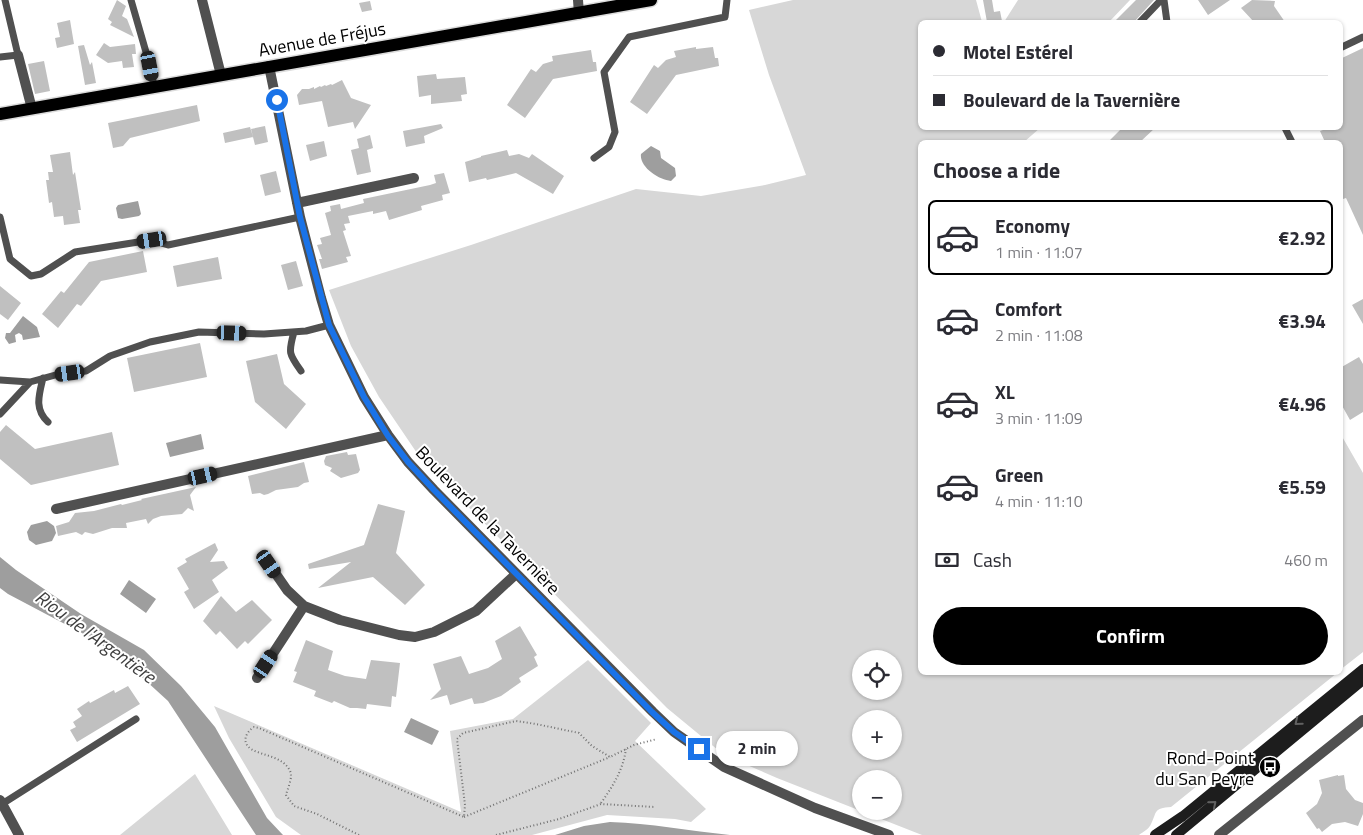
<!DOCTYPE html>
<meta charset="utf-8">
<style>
:root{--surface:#fff;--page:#f7f7f7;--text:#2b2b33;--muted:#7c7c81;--line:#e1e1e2;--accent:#000}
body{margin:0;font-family:"Titillium Web",sans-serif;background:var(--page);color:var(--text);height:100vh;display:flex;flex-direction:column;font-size:19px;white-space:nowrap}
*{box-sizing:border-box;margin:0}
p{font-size:16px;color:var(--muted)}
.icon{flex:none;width:28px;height:28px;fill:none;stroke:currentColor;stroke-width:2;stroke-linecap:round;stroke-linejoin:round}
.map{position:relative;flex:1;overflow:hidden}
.drawer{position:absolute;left:918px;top:140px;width:425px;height:535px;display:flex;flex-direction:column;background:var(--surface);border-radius:8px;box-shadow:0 1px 4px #0004}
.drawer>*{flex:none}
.guide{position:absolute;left:918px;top:20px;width:425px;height:110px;border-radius:8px;box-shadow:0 1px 4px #0004;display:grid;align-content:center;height:110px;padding:0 15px;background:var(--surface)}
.buttons{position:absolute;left:852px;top:650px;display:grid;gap:10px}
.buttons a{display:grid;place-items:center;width:50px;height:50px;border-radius:50%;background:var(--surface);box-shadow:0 1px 4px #0004;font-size:25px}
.end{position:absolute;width:22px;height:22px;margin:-11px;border:6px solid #1a73e8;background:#fff;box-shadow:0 0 0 2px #fff}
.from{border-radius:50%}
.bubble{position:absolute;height:35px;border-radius:18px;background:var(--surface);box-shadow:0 1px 4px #0004;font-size:16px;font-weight:700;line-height:35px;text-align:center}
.car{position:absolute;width:15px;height:30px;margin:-15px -8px;border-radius:6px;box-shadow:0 0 4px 1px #0007;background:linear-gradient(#222 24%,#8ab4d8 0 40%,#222 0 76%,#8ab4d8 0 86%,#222 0)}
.guide b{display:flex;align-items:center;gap:18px;height:48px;font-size:19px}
.guide b+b{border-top:1px solid var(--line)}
.guide i{width:12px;height:12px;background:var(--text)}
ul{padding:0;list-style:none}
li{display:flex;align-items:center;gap:15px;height:75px;margin:0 10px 8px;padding:0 5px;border:2px solid transparent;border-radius:8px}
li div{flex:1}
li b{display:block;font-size:19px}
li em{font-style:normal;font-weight:700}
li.current{border-color:var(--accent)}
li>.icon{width:45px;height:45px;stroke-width:1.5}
h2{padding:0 15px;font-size:22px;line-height:60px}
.pay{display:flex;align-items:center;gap:12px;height:55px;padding:0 15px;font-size:19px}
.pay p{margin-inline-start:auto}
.action{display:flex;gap:10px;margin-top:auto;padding:10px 15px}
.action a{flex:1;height:58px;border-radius:30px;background:var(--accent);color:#fff;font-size:20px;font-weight:700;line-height:58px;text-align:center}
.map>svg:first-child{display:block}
.green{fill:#d7d7d7;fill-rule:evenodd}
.water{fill:#9e9e9e}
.building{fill:#c0c0c0}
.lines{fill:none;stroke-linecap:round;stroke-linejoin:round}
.primary-casing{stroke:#dbdbdb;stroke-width:15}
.path{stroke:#727272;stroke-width:2;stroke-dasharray:1 2.5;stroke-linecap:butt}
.service{stroke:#505050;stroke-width:7}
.minor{stroke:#505050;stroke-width:10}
.secondary{stroke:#1d1d1d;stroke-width:10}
.primary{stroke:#000;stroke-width:12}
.oneway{stroke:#616161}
.route{stroke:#1a73e8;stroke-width:6}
.labels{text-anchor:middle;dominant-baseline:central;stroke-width:4;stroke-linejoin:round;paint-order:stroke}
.street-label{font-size:18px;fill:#000;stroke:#fff}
.poi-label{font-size:18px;fill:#000;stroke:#fff;text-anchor:end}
.water-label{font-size:19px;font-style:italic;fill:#3f3f3f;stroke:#fff}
</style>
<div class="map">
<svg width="1363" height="835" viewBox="0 0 1363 835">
<rect width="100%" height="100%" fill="#fff"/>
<path class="green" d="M793,0H976L982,22H920V128H1040L1024,142H920V672L1337,673L1171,807C1153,808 1157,812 1151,824C1149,829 1143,832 1139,835H922L777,778L724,755L667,708L421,459L379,397L351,346L329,290L471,245L636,189L701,196L765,185L806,175L769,75L749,10ZM861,659H894V691H861ZM861,719H894V751H861ZM861,779H894V811H861Z
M1018,0H1130L1109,22H1004Z
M1340,433L1363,473V652L1340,670Z
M588,660L651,723L635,741L706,809L691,822L675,819L607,815L532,835H301L276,817L229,738L214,706L461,812L450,731L513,719Z
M195,774L232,835H120Z"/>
<path class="water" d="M651,146L660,151L661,158L675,168L676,176L671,181C659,180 639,167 641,154Z
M138,201L141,214L139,216L122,219L118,218L116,208L118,205Z
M23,316L37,327L40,337L23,340L22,335L19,333L15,335L16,342L9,344L5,338L6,333H10Z
M201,434L204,449L170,457L166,443Z
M47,521L54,526L56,533L52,541L36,545L29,540L27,532L31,525Z
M0,557L16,570L81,614L144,650L181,686L215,727L267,818L283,835H256L168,701L133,669L97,641L8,594L0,588Z
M129,580L156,599L146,613L120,594Z
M411,718L439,731L432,745L404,732Z
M610,822C650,823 690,831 730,835H555L584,826Z"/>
<path class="building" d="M117,0L126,6L122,16L127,19L134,37L110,25L112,22L108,19Z
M983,0H992L994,12L1000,11L1002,21L987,22Z
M1136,0H1154L1134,22H1114Z
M1198,0H1230L1208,15Z
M1252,0L1275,1L1274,6L1285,22H1254L1241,8Z
M370,1L372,10L362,12L359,3Z
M70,20L74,44L57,48L55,38L60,37L57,23Z
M104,43L110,47L135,44L136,54H132L134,67L123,68L122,61L108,63L96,55Z
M84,45L90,65L92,62L96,83L85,85L78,46Z
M696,47V49L713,47L715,58H718L719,66L676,75L647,114L630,102L654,65L658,68L666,60L676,57L674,51Z
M1363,48V235L1346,198L1340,200V142H1325L1320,131L1323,130L1322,128H1340V59Z
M591,50L593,62H596L597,71L553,79L525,118L507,105L531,69L536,72L543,64L553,61L552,56Z
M44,61L50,91L35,94L28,64Z
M436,74L437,79L465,77L467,94L461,95L462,101L431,104V95L419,97L417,76Z
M342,80L351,98L371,105L355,129L353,122L328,127L322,101L299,105L297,95L302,89H309L314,87V89L320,86L321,87L325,85L326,86L331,84L332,85Z
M197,105L200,121L130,138L123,146L113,148L108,123Z
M441,124L443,128L424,136L425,143L406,147L403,131Z
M265,126L268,142L255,145L251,129Z
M250,127L253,137L225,143L223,133Z
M1122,128H1155L1140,142H1108Z
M370,135L373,148L367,150L371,172L357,175L351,150L359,148L357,139Z
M324,141L327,156L310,161L306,145Z
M507,150L509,156L519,154L529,158L532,154L564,176L553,194L516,173L487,180L486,178L469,182L465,162L481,157V156Z
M70,152L73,175L75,172L81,210H78L80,223L64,225L63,216L54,217L52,202L49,203L46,180H49L48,172H53L50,155Z
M276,171L281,192L265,196L260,175Z
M444,173L450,193L442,195L443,200L421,206L422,210L389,220L386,211L373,214V211L348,216L350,223L344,224L346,230L343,231L351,256L346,257L348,262L322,269L319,259H322L317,245L322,244L320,238L331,235L325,213L331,211L330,206L340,204L341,209L364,203L363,199L430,185L436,183L434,175Z
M143,251L147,272L101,281L81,306L77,304L58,328L42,314L61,291L64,293L89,262Z
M218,257L222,279L177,287L173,266Z
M296,261L303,286L288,290L281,265Z
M0,286L21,303L8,320L0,314Z
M1363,299V324L1352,305Z
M200,343L207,377L134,392L127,358Z
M277,354L284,384L306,404L286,429L255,402L246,361Z
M1359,357L1363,364V412L1350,420L1340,402V368Z
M6,425L35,449L112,432L119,465L31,485L0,459V432Z
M347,452L348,455L356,454L360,470L358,473L341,478L330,471L332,468L325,465L324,461L326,456Z
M304,462L309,482L304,483L298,487L276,490L268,494L264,495L260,493L252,494L248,476Z
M196,487L190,495L194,511L188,508L182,514L161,516L153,519L148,524L146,519L126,523L127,528H112L93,534L85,532L82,535L76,532L58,536L56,526L69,522L75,513L94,511L121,504L122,505L142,500L141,499Z
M378,504L405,511L396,553L425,585L405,605L373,577L318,588L351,562L309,569L308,564L364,545Z
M215,543L218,550L210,562L224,561L228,568L212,580L219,592L194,609L184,592L189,589L177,568L187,562L185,559Z
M221,596L236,612L252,600L272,620L248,644L245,641L237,649L220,631L216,635L203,621Z
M520,626L537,655L534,657L538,666L519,678L521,682L501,696L483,703L474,704L472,698L450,705L447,695L430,700L441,689L433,664L461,656L469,674L488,668L502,659L495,641Z
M306,640L333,651L328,670L345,676L366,679L371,660L400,663L396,697L392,696L391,707L367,704L366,709L357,708H350L334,701L332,703L314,696L316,691L293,682L297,672L294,671Z
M128,686L140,704L77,742L70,730L76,727L73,722L82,716L77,709L89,701L90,703L114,690L115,693Z
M1338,775V776L1344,775L1346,789L1355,800L1363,803V814L1358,826L1345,822L1332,824L1322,832L1319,828L1317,829L1306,813L1317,804L1322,793L1319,780Z"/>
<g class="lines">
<g class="primary-casing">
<path id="primary" d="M0,114L651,0"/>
</g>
<path class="path" d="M601,803C613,786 623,770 626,749
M464,817L610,757
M359,835L317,814L294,806L286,795C288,787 294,776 289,769C281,756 263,756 251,749C241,742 246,732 254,727L259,728L464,817L465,805L457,739L463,733L516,721L536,724L579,733L592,746L610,757L634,745L657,739
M496,835L559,819L601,804L655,807"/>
<path class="service" d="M131,0L150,66L154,86
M1164,0L1167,22
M1140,22L1161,0
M1340,48L1363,37
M0,57L18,55L5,0
M1285,128L1292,142
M594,158L609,147L615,132L604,72L629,37L725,17L727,0
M0,217L10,259L31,276L41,274L75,252L151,240L168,245L300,217
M294,332C288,353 289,354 301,371
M43,378C39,395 34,409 48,422
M0,380L30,382
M0,414L30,382L59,374L86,371L110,356L150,342L199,332L264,334L306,331L329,325
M2,804L136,719"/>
<path class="minor" d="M202,0L221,75
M578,0L579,14
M18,55L32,109
M269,66L300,217L321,298L329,325L364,397L388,435L408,462L434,490L653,712L674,732L724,767L815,808L889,835
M297,203L414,178
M56,509L388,435
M269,564L287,590L304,606L340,620L399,635L415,637L434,632L476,611L516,574
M257,678L304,606
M0,800L19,835
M1219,835L1363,720"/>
<path class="secondary" d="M1155,835L1183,816L1363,669
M1176,835L1363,680"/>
<use href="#primary" class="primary"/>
</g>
<defs><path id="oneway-chevron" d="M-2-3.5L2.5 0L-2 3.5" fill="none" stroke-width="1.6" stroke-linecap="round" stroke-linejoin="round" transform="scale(1.25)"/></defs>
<g class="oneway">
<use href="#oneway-chevron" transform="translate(1298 722) rotate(141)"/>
<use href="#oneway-chevron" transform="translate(1213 804) rotate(-40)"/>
</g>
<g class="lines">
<path class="route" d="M277,100L300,217L329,325L364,397L388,436L408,462L434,490L652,712L674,732L699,749"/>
</g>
<defs>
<g id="bus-disc" transform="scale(1.125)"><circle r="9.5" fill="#000" stroke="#fff"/><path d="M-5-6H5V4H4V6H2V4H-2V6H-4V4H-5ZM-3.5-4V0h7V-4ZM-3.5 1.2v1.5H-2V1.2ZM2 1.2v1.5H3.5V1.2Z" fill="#fff"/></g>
</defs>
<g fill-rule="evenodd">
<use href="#bus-disc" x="1270" y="767"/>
</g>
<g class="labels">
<g class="street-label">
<text transform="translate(322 39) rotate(-10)">Avenue de Fréjus</text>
<text transform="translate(488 520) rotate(46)">Boulevard de la Tavernière</text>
</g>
<g class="poi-label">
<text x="1254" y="757">Rond-Point<tspan x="1254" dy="21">du San Peyre</tspan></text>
</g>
<g class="water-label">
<text transform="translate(96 636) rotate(36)">Riou de l'Argentière</text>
</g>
</g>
</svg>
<div class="buttons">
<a><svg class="icon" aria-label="locate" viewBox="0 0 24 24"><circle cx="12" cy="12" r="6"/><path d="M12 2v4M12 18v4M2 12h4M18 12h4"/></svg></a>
<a>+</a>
<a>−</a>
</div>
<i class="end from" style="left:277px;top:100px"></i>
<i class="end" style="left:699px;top:749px"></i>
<div class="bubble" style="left:716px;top:731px;width:82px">2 min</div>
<i class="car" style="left:150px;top:66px;rotate:169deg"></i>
<i class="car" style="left:152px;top:240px;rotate:261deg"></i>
<i class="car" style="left:232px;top:333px;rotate:92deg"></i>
<i class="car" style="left:70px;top:373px;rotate:262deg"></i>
<i class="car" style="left:203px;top:476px;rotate:77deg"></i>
<i class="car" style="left:269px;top:564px;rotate:145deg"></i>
<i class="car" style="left:266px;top:664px;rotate:33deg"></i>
<div class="guide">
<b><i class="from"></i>Motel Estérel</b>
<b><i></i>Boulevard de la Tavernière</b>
</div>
<section class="drawer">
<h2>Choose a ride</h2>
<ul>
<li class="current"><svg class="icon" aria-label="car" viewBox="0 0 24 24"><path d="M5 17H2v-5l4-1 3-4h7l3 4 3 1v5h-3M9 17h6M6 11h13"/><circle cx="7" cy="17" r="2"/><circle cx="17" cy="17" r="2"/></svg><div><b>Economy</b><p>1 min · 11:07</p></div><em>€2.92</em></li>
<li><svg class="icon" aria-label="car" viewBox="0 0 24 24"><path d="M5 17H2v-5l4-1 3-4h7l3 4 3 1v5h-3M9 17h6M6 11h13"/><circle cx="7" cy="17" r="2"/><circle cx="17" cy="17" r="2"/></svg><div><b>Comfort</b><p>2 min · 11:08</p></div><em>€3.94</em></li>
<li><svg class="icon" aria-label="car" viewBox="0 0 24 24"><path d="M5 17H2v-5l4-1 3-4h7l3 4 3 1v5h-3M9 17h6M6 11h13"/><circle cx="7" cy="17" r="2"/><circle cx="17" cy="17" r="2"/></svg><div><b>XL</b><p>3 min · 11:09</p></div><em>€4.96</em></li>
<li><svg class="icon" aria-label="car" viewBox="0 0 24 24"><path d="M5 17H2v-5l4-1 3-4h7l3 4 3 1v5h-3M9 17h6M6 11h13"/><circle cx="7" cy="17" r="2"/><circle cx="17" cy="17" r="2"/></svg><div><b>Green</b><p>4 min · 11:10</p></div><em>€5.59</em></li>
</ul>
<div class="pay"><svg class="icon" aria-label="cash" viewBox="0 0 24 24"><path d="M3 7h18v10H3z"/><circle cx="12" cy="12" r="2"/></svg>Cash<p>460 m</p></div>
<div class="action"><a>Confirm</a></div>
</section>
</div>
